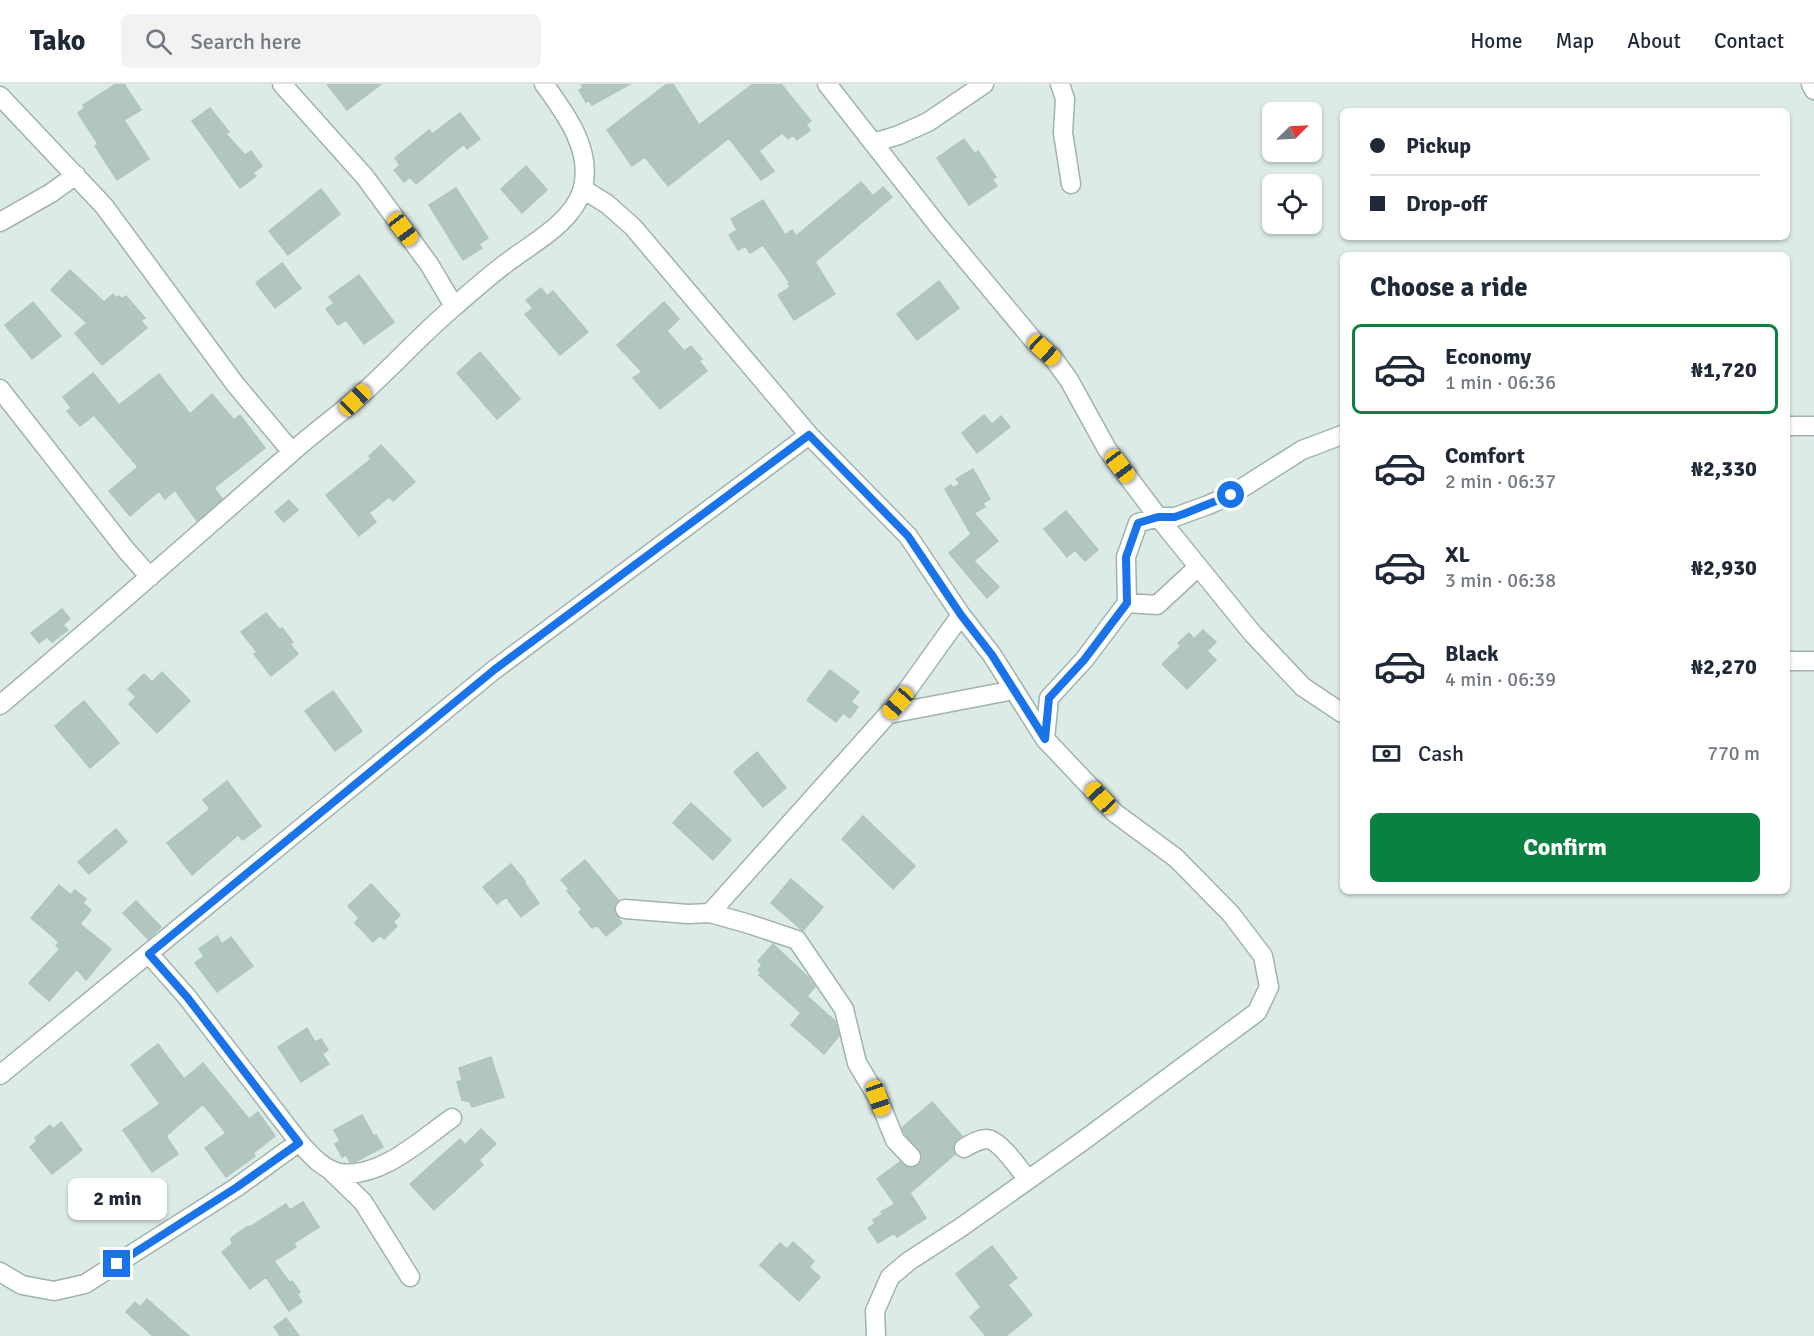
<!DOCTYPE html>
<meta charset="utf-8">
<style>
:root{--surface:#fff;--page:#f2f2f3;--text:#1f2937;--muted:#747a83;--line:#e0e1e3;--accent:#0b8043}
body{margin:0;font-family:Signika,sans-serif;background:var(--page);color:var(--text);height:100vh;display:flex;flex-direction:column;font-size:22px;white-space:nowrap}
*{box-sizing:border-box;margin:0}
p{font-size:20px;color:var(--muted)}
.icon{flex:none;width:33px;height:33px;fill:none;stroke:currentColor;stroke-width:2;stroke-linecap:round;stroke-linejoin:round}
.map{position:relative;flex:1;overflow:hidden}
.sheet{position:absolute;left:1340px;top:168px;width:450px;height:642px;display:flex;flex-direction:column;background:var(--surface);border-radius:9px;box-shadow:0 2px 4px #0004}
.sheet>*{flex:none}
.top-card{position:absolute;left:1340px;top:24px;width:450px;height:132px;border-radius:9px;box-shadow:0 2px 4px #0004;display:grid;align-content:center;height:132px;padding:0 30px;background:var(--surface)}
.needle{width:39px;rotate:66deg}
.tools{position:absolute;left:1262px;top:18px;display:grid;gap:12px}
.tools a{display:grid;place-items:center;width:60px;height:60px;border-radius:9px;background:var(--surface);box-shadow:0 2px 4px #0004;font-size:30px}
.end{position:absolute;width:27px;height:27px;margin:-14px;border:8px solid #1a73e8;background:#fff;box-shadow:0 0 0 3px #fff}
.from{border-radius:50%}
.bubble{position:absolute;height:42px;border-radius:9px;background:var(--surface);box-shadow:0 2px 4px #0004;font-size:20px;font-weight:700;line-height:42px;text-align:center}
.car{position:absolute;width:18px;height:36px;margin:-18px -9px;border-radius:8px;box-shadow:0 0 4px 2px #0007;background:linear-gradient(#f5c518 24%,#345 0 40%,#f5c518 0 76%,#345 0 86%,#f5c518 0)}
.top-card b{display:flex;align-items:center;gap:21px;height:57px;font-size:22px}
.top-card b+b{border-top:2px solid var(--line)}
.top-card i{width:15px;height:15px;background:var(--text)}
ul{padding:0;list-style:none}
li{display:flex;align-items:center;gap:18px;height:90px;margin:0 12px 9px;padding:0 18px;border:3px solid transparent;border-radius:9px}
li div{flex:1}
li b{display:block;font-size:22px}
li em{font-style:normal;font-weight:700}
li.on{border-color:var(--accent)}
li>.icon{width:54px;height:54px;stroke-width:1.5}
h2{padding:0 30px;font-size:27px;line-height:72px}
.pay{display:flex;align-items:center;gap:15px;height:66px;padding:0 30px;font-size:22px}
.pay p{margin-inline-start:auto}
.primary-button{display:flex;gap:12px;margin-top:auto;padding:12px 30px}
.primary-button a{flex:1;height:69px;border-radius:9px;background:var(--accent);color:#fff;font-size:24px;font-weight:700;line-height:69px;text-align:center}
header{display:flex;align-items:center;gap:36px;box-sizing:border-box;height:84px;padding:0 30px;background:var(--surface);border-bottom:2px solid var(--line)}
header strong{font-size:28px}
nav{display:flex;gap:33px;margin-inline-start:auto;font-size:21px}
.search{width:420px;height:54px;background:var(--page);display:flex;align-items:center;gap:15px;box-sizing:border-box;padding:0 21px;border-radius:9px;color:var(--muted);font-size:22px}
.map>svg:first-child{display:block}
.building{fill:#b2c6c0;stroke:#afc5bf;stroke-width:1.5}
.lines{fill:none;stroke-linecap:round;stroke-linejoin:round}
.minor-casing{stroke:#a0b3ae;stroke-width:21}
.minor{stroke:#fff;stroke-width:18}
.route{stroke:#1a73e8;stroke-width:8}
</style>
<header>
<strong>Tako</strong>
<div class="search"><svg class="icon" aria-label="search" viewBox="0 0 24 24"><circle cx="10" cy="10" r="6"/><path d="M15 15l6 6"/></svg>Search here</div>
<nav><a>Home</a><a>Map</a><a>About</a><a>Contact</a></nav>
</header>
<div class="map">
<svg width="1814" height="1252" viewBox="0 0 1814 1252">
<rect width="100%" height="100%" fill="#ddebe6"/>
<path class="building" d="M116,0H124L141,26L124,36L149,75L117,96L95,62L98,60L78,29L85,24L83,21Z
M327,0H381L347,26Z
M581,0H630L592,21L589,17L586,18L579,6L583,4Z
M667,0H673L699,41L753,0H781L811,37L806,41L810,46L797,56L793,51L788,55L782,49L759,67L774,87L761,96L729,54L668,102L645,73L632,82L607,46Z
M210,24L229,48L226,50L245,71L251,67L262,82L253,89L256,92L240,104L192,37Z
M460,29L480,55L467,65L464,60L416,100L410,93L404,98L394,86L400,81L395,74L429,46L432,50Z
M964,55L975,70L978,67L996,93L992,95L997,102L969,121L937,74Z
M526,82L547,106L522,129L501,105Z
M861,98L873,112L883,103L892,113L815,178L835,210L794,236L778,211L790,203L788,200L790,199L763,161L750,169L745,162L738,166L729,151L737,146L731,135L763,116L785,151L792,146L796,152Z
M456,104L488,154L479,160L482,164L463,176L429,121Z
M321,105L340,130L288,171L269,147Z
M282,179L301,204L275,224L256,199Z
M70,186L104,218L113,210L116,214L119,212L122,215L126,212L145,234L141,237L147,244L102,281L75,249L87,239L51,206Z
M359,191L394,238L364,260L346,236L338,241L326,225L334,219L329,213Z
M939,197L959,224L917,256L897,230Z
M541,204L547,212L553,207L588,248L560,271L525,230L533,224L526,216Z
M33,218L61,252L32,275L5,241Z
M664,218L679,235L667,247L684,267L691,262L702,275L699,277L707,287L660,325L633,294L642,288L617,261Z
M480,268L520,315L497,335L457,289Z
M93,289L119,321L159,290L190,330L212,310L234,336L240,331L265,364L214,404L222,415L197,437L175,406L165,415L159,407L130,432L109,407L138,383L94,331L80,342L67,327L71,324L63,313Z
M984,331L992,340L1001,332L1010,343L977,369L962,349Z
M381,361L415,398L393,417L389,413L369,429L376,438L359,452L326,411L371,375L369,372Z
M973,385L990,415L983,419L985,423L974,429L998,457L974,477L999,503L987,514L949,469L971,450L945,405L951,401L953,404L960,400L956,395Z
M289,416L298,426L284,438L275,428Z
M1066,427L1098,466L1085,477L1075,466L1067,473L1044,445Z
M62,525L70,535L63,541L68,546L52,558L47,553L39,559L31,549Z
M266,529L280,546L282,544L293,558L290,560L298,570L271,592L254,570L257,568L241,548Z
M1203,546L1216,558L1207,567L1216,576L1187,605L1162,580L1181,562L1178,559L1189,549L1194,555Z
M830,586L859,608L851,618L858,623L850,634L843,629L836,638L807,616Z
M162,588L190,617L157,649L129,620L136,613L128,605L144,590L152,598Z
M333,607L362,647L335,667L305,627Z
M84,617L119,659L90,684L55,642Z
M757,668L786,704L763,723L734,688Z
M227,697L261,742L243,756L238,751L192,791L167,759L210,725L203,716Z
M691,719L731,756L713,776L673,739Z
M863,732L915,782L893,805L842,755Z
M116,745L127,758L89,790L78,778Z
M585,776L618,816L615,819L614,828L622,839L606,852L597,841L592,844L579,828L582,825L567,807L569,805L561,796Z
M511,780L525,797L524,798L539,819L521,833L506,813L497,820L483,803Z
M791,795L823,823L803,847L771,819Z
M371,800L400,831L393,838L397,842L384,855L380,851L373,858L355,839L359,834L348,822Z
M59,801L71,811L75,806L86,815L83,819L91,826L80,840L111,865L86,896L77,885L49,917L29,899L60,865L56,862L59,858L31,834Z
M136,817L161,843L148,855L123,829Z
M217,852L222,860L231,853L253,882L217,908L195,879L204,872L199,865Z
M773,860L808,893L815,903L807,912L835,937L839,952L824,970L791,941L801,929L759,891L761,889L758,886L762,881L758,877Z
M307,944L315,958L321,955L328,966L322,970L329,980L301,998L278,963Z
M158,960L184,995L203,979L249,1035L258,1028L275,1052L253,1069L255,1072L226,1093L205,1064L226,1049L203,1020L166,1052L178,1070L152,1088L123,1046L160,1020L131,981Z
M491,973L504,1013L472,1023L470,1018L462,1016L457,998L462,996L459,984Z
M932,1018L962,1052L954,1059L953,1065L955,1070L910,1109L926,1134L897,1153L894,1149L878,1159L868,1144L875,1140L873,1136L883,1130L881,1128L895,1120L877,1095L900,1078L908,1084L919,1081L922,1076V1070L905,1050L902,1044Z
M362,1031L374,1052L376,1051L383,1063L355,1078H350L346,1071L342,1073L335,1060L340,1057L334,1046Z
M61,1038L82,1066L52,1090L30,1063L37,1057L35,1054L50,1041L53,1045Z
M481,1045L496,1060L479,1076L483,1081L434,1126L410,1100L460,1055L465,1061Z
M303,1118L319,1143L294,1159L296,1163L274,1177L290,1199L292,1197L300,1208L297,1210L302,1218L289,1227L266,1193L250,1205L222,1168L232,1160L231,1154L248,1142L250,1143L286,1120L290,1126Z
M793,1158L814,1177L809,1183L820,1193L799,1217L760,1181L780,1159L787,1165Z
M992,1162L1017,1194L1008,1201L1032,1231L1006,1252H986L970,1233L981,1223L956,1190Z
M147,1215L189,1252H153L126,1228L135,1218L140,1223Z
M286,1234L299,1252H280L274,1243Z"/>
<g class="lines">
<g class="minor-casing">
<path id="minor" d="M282,0L365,93L429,180L454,222
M827,0L939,143L1034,257L1053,274L1069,296L1107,365L1158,433L1253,550L1303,603L1342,629
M1060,0L1065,15L1063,49L1071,100
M1811,0L1814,6
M0,12L104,122L235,300L292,368
M873,59L899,51L928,38L984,0
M583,105L607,120L633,143L809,351L908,452L961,531L992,571L1045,655L1115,729L1176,774L1231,830L1263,872L1269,903L1257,928L1080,1059L960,1144L909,1177L890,1193L875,1227L876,1252
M0,138L51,109L76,91
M0,305L126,466L150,493
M1786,342H1814
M1127,519L1157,521L1198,483
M1786,577H1814
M0,621C98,539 194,454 291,369C311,351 333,335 354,317C389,287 420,251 456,221C472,207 488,193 505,180C531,160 571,140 582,107C594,68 566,30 544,0
M889,630L1014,606
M1045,655L1049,614L1084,576L1127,519L1126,473L1138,439L1158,433H1175L1208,421L1231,411L1302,366L1342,351
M625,825L688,830L710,829L898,619L961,531
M710,829L749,840L797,856L844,925L857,979L878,1014L895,1056L911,1073
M149,870L187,913L299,1058C310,1070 323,1086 340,1089C380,1095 421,1056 452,1034
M0,991L494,586L809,351
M964,1064C971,1060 979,1055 987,1055C1000,1056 1020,1086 1028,1096
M329,1085L363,1118L410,1193
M0,1188L22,1201L54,1207L85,1200L237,1103L299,1058"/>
</g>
<use href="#minor" class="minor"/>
</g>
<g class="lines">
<path class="route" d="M117,1180L237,1103L299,1059L187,913L149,870L494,586L809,351L908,452L961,531L992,571L1045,655L1049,614L1084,576L1127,519L1126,473L1138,439L1158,433H1175L1186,429L1231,411"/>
</g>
</svg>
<div class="tools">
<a><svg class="needle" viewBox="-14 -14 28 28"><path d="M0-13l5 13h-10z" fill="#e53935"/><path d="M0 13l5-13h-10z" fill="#747a83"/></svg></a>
<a><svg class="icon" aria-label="locate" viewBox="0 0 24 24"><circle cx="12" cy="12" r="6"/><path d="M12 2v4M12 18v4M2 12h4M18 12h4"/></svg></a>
</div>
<i class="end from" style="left:1231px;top:411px"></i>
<i class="end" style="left:117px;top:1180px"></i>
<div class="bubble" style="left:68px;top:1094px;width:99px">2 min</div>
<i class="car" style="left:403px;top:145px;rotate:143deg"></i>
<i class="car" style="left:1044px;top:266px;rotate:133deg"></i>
<i class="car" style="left:355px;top:316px;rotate:46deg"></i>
<i class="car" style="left:1120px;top:382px;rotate:143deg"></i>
<i class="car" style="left:898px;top:619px;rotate:221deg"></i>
<i class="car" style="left:1101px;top:714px;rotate:317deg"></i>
<i class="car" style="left:878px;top:1014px;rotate:161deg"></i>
<div class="top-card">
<b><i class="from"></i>Pickup</b>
<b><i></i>Drop-off</b>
</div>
<section class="sheet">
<h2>Choose a ride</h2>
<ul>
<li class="on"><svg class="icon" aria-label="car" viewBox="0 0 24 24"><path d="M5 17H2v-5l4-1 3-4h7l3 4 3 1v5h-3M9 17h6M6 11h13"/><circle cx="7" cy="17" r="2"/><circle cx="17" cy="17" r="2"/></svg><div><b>Economy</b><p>1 min · 06:36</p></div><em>₦1,720</em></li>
<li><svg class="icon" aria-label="car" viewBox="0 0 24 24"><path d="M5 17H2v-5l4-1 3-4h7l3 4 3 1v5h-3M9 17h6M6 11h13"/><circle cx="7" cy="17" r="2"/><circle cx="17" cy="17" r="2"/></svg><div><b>Comfort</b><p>2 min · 06:37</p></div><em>₦2,330</em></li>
<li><svg class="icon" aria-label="car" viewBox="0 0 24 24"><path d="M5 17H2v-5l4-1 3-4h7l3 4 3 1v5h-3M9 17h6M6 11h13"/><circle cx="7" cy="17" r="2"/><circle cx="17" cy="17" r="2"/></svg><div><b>XL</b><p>3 min · 06:38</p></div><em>₦2,930</em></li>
<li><svg class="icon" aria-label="car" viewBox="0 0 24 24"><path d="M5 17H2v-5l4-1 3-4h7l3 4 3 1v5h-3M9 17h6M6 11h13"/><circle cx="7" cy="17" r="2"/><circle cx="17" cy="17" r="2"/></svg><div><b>Black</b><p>4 min · 06:39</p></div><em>₦2,270</em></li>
</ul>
<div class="pay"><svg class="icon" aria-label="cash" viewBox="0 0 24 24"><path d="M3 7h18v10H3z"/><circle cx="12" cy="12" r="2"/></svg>Cash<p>770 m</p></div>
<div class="primary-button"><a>Confirm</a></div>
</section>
</div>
